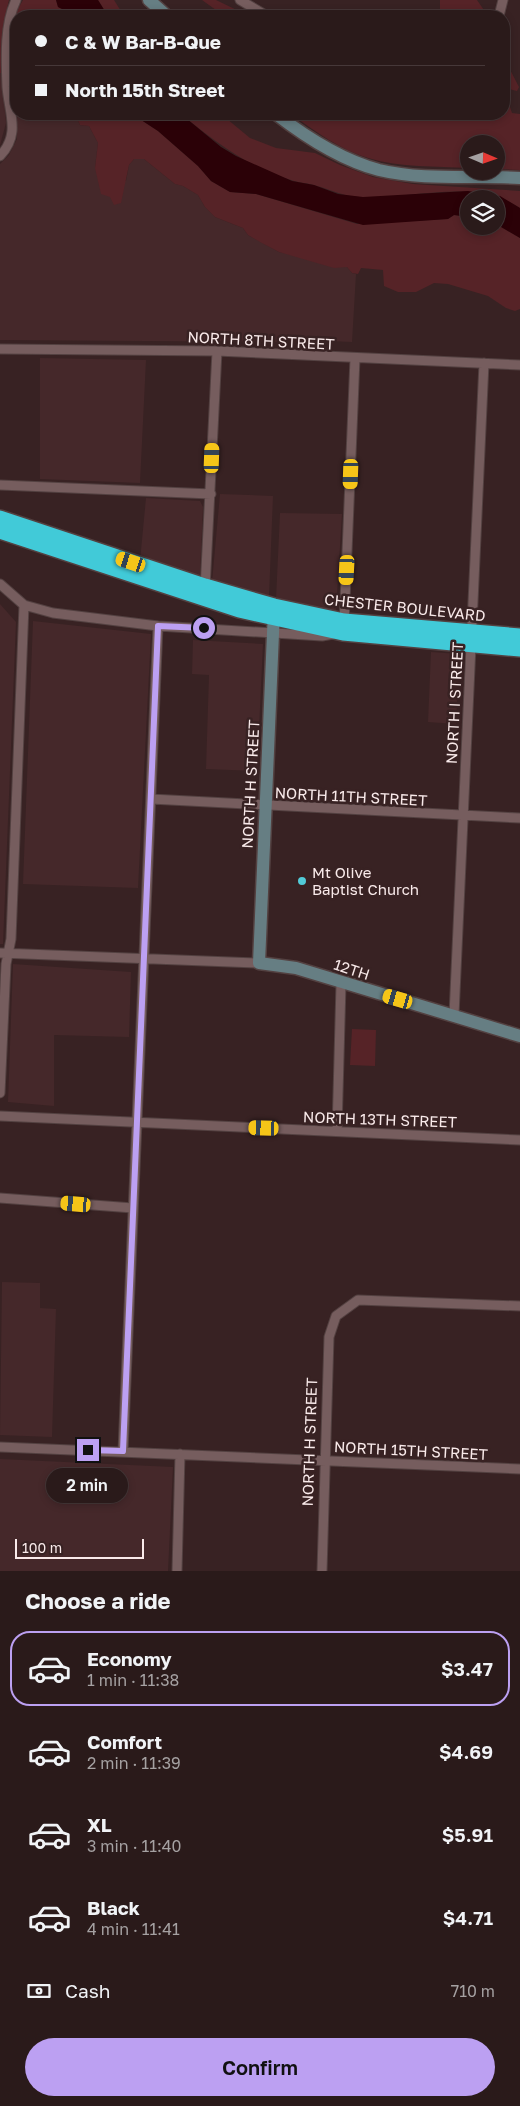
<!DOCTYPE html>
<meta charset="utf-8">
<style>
:root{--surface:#2a1a1a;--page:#362727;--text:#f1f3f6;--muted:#a5a1a2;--line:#463839;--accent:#bca0f2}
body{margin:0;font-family:"Golos Text",sans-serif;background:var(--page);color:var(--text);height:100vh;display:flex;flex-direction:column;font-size:19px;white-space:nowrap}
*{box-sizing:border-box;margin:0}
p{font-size:16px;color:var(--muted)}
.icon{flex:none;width:28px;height:28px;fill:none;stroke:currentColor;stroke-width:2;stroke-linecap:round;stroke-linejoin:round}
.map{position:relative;height:1571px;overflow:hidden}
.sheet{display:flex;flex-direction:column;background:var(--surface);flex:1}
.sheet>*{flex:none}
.hud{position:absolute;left:10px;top:10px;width:500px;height:110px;border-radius:20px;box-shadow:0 2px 8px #0003,0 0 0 1px var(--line);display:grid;align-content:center;height:110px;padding:0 25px;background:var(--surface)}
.needle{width:32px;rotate:92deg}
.buttons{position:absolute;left:460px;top:135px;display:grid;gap:10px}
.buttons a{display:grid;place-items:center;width:45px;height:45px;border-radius:50%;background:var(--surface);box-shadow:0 2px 8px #0003,0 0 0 1px var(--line);font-size:25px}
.scale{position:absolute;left:15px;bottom:12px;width:129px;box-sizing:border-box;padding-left:5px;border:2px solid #f9eaea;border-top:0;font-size:14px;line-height:18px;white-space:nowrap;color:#f9eaea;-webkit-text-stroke:4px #382223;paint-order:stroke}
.end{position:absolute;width:22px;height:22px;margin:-11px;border:6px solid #bca0f2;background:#111;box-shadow:0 0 0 2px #111}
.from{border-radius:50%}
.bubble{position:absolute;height:35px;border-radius:18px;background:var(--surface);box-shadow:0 2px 8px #0003,0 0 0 1px var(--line);font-size:16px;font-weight:600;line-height:35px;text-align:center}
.car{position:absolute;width:15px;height:30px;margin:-15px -8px;border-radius:6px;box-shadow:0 0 4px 1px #0007;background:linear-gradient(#f5c518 24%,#345 0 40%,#f5c518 0 76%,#345 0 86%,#f5c518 0)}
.hud b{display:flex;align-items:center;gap:18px;height:48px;font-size:19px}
.hud b+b{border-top:1px solid var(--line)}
.hud i{width:12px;height:12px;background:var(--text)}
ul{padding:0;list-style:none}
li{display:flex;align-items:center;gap:15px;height:75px;margin:0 10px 8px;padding:0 15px;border:2px solid transparent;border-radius:20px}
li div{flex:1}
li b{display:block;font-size:19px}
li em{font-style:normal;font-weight:600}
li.current{border-color:var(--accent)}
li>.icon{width:45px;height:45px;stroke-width:1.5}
h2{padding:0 25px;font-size:22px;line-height:60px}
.pay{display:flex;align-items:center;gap:12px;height:55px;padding:0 25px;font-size:19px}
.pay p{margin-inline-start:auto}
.cta{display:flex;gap:10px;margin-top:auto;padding:10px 25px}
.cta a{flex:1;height:58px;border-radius:30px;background:var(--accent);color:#111;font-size:20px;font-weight:600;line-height:58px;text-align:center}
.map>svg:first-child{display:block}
.built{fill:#45282a}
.green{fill:#562327}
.water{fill:#2b0107}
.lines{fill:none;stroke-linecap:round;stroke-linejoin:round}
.street-casing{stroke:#534141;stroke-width:11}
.secondary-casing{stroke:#534141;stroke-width:15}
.highway-casing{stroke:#534141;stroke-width:18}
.street{stroke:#765d5e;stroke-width:9}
.secondary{stroke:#667e83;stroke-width:12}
.highway{stroke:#41cad8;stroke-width:15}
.route{stroke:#bca0f2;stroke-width:6}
.poi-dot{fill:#52cbd8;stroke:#382223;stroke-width:2}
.labels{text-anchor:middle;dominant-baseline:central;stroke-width:5;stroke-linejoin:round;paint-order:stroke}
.street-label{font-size:15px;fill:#f9eaea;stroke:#382223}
.poi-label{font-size:15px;fill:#f9eaea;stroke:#382223;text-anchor:start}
</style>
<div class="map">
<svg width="520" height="1571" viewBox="0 0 520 1571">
<rect width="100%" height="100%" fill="#382223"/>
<path class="built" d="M14,38L16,39V106L13,84Z
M0,73H2L6,123L0,145Z
M17,114H75L80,125L89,126L98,143L95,168L126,181L129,165L134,159H144L175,184L183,186L198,195L205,207L215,217L243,228L248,235L279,252L347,267L352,273L356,274L352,342L285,339V342L0,340V164L9,155L17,139Z
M40,358L146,360L140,483L40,479Z
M220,494L273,496L269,597L212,582Z
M146,498L200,501L203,507L200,574L197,578L140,561Z
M280,513L342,514L336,611L276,599Z
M0,604L16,622L3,944H0Z
M33,621L151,634L138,888L23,884Z
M193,640L263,644L257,771L206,769L209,675L192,674Z
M431,652L459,654L456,724L428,722Z
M13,964L131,972L129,1037L54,1035V1106L8,1102Z
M2,1282L40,1283V1308L56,1309L52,1437L0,1435Z
M0,1459L173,1467L168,1571H0Z"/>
<path class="green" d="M0,0H9L4,21L2,73H0Z
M23,0H56L58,7L68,12V16H16V39L14,38L15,14Z
M98,0H114L124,16H108Z
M202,0H216L249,16H219L216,10Z
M440,0H477L488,16H440Z
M504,58L519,87L517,91L509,89L507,98L512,113L520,114V170L496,169V144H469V168C435,166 401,168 368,158C340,150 315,131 291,114H504Z
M75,114H132L158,131L198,166L211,181L230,192L256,194L357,224L448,219L454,215L469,217V226H496V224L520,238V309L515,311L506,308L488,296L448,284L434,283L416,292H398L384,286L383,270L361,268L358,274L352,273L347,267L334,268L279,252L260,242L248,235L243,228L215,217L205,207L198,195L183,186L175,184L144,159H134L129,165L121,203L114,205L110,197L101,194L95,168L98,143L89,126L80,125Z
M181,114H221L250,138L276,148L315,153L340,165L373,177L413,184L520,191V208C471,177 415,200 360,197C345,197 332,190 317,186C309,183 299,183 291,180C249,168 214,141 181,114Z
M352,1029L376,1030L375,1066L350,1065Z"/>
<path class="water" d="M56,0H98L108,16H68V12L58,7Z
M132,114H181L221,147L236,156L292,181L314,185L338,194L363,197L468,191L500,196L520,208V238L496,224V199H469V217L454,215L448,219L363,225L256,194L230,192L211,181L198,166L158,131Z"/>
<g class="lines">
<g class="street-casing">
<path id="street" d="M240,0L267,16
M499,16L503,0
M0,156C21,134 9,113 7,87C6,60 4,25 16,0
M0,349L217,351L520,365
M0,485L211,494
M0,584L24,605L53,613L158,626L322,636L333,634
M205,589L217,351
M344,625L355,358
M151,799L520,818
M0,953L259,963
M454,1015L484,363
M0,1093L6,964L11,939L24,605
M0,1116L520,1140
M337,1131L341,984
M0,1198L133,1208
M0,1447L520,1469
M123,1451L158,626
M177,1571L180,1454
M322,1571L329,1337L336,1316L358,1300L520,1306"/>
</g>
<g class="secondary-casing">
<path id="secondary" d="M149,0L167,16
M276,114C307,138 341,160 379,170C425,181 474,175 520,178
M274,610L259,963L296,968L520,1036"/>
</g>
<g class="highway-casing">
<path id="highway" d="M0,518L205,586L274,606L344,621L520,636
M0,531L239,610L343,633L520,649"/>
</g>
<use href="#street" class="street"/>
<use href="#secondary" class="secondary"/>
<use href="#highway" class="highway"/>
</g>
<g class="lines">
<path class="route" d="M88,1450L123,1451L158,626L204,628"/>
</g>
<circle class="poi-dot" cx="302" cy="881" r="5"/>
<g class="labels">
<g class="street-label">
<text transform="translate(261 340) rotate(3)">NORTH 8TH STREET</text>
<text transform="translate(405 607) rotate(6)">CHESTER BOULEVARD</text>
<text transform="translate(454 703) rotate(-87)">NORTH I STREET</text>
<text transform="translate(250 784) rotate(-87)">NORTH H STREET</text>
<text transform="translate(351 796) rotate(3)">NORTH 11TH STREET</text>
<text transform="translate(352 969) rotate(18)">12TH</text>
<text transform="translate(380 1119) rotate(2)">NORTH 13TH STREET</text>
<text transform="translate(309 1442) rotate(-88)">NORTH H STREET</text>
<text transform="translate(411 1450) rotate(3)">NORTH 15TH STREET</text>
</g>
<g class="poi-label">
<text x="312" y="872">Mt Olive<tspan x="312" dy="17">Baptist Church</tspan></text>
</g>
</g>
</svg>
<div class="buttons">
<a><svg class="needle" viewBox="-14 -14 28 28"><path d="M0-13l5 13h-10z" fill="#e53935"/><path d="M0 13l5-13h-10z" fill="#a5a1a2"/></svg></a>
<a><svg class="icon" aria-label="layers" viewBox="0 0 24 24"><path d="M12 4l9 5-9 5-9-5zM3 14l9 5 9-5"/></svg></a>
</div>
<div class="scale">100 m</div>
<i class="end from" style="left:204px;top:628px"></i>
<i class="end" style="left:88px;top:1450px"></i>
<div class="bubble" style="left:46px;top:1468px;width:82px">2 min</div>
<i class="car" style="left:212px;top:458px;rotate:2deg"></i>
<i class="car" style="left:351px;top:474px;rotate:182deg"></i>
<i class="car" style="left:131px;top:562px;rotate:288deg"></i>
<i class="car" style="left:347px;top:570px;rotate:183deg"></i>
<i class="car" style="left:398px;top:999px;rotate:286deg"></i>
<i class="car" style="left:264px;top:1128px;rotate:272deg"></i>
<i class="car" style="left:76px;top:1204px;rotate:275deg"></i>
<div class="hud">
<b><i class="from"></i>C &amp; W Bar-B-Que</b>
<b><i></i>North 15th Street</b>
</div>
</div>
<section class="sheet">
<h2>Choose a ride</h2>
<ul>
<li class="current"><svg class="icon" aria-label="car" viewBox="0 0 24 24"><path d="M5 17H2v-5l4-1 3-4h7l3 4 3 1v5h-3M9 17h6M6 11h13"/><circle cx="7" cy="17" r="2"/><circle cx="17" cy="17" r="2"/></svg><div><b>Economy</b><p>1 min · 11:38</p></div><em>$3.47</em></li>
<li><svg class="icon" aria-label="car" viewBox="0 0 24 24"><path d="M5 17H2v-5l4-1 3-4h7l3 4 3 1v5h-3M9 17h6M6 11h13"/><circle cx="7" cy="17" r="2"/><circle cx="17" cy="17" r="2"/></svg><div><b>Comfort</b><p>2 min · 11:39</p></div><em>$4.69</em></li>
<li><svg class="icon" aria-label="car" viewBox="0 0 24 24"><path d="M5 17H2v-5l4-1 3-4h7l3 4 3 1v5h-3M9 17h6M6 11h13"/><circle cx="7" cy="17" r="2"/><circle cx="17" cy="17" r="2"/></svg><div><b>XL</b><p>3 min · 11:40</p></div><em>$5.91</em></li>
<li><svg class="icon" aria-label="car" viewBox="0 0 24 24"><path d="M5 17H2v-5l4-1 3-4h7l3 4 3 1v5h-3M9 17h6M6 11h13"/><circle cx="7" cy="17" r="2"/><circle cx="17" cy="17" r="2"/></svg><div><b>Black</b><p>4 min · 11:41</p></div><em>$4.71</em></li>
</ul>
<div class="pay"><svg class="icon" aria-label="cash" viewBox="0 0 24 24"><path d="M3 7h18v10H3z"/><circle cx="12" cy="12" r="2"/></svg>Cash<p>710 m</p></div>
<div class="cta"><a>Confirm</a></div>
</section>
